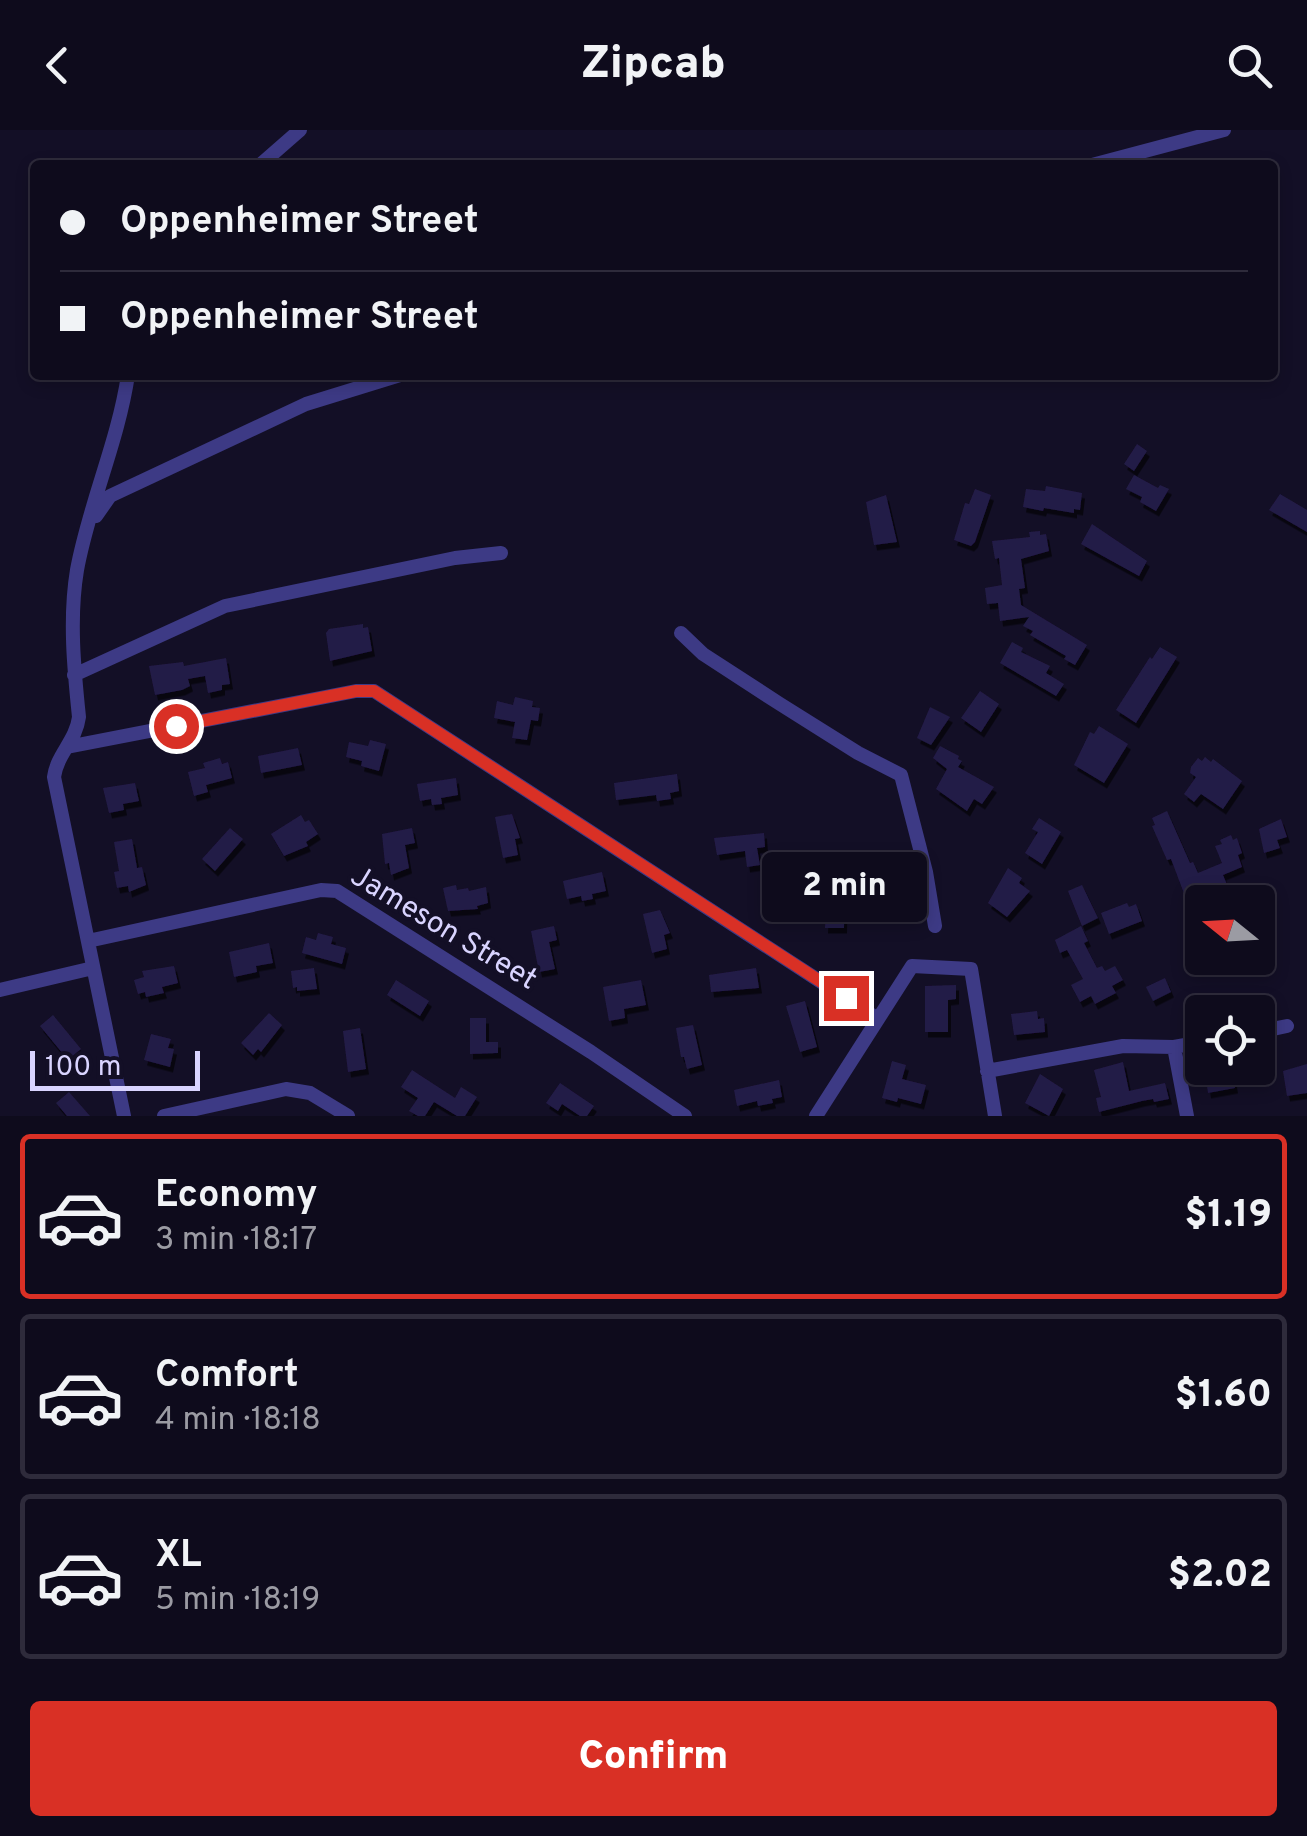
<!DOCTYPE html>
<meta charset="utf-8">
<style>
:root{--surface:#0e0b1c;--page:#171425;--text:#f1f3f6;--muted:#9b9ba3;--line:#2e2b3b;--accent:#d93025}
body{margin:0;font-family:Overpass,sans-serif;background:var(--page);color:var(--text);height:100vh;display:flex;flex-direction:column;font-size:38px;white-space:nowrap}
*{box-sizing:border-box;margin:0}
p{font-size:32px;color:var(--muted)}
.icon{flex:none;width:55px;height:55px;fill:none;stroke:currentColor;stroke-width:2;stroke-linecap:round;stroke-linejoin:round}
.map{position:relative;height:986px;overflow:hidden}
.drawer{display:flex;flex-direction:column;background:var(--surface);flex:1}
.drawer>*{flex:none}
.banner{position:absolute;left:30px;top:30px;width:1248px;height:220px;border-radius:10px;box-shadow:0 5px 15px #0003,0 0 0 2px var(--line);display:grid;align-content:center;height:220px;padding:0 30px;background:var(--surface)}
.needle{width:65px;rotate:288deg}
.buttons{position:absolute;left:1185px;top:755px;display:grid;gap:20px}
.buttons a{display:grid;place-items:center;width:90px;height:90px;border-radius:10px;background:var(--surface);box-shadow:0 5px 15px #0003,0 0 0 2px var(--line);font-size:50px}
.scale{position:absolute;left:30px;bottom:25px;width:170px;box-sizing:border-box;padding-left:10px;border:5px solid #d9d4ff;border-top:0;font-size:28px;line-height:35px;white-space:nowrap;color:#d9d4ff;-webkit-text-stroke:8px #130f26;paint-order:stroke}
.end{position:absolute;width:45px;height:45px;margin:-22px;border:12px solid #d93025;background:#fff;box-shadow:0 0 0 5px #fff}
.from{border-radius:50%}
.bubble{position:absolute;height:70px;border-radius:10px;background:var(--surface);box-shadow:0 5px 15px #0003,0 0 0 2px var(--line);font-size:32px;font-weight:800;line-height:70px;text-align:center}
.banner b{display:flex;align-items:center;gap:35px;height:95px;font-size:38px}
.banner b+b{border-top:2px solid var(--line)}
.banner i{width:25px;height:25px;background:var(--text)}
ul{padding:18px 0 0;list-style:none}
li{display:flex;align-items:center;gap:30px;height:165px;margin:0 20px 15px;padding:0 10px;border:5px solid var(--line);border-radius:10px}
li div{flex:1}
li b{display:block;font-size:38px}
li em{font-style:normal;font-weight:800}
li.on{border-color:var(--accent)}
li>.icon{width:90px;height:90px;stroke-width:1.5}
.cta{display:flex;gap:20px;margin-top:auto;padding:20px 30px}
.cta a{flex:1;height:115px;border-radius:10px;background:var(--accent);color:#fff;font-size:40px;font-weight:800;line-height:115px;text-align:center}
header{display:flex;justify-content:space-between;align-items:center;height:130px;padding:0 30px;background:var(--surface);font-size:45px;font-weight:800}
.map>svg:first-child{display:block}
.building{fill:#241b47;filter:url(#shadow)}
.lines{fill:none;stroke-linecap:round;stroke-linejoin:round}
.minor{stroke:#3d3a85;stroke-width:14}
.route{stroke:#d93025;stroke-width:12}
.labels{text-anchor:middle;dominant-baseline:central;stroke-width:8;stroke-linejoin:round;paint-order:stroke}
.street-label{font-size:30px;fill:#d9d4ff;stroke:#130f26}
</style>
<header><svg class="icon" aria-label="back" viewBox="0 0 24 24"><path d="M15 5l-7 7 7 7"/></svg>Zipcab<svg class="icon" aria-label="search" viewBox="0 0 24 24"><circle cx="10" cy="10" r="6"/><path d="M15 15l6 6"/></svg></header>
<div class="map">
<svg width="1307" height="986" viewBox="0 0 1307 986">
<defs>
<filter id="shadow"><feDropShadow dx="3" dy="5.5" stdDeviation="0" flood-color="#0009"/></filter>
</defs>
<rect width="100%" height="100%" fill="#130f26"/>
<path class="building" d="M1137,314L1147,321L1134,341L1124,334Z
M1134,345L1158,358L1160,355L1169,359L1156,381L1140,372L1142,367L1126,359Z
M1046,356L1082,363L1080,380L1074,379V383L1044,378L1043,381L1023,377L1026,359L1045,361Z
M975,359L991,365L975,412L971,416L954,410L965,373L969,374Z
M1280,364L1307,380V402L1269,380Z
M886,365L897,412L874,415L866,372Z
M1092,394L1147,431L1139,446L1081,414Z
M1040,401V405L1046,404L1049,421L1021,429L1025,458L1019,459L1021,475L1087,515L1075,535L1064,529L1066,526L1030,505L1033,501L1023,496L1029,487L1000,491L998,473L987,474L985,458L1002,455L999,428L995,429L992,411L1030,407L1029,402Z
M363,494V498L368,497L372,521L330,531L326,503L329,499Z
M1012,512L1023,518L1021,522L1050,536L1046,543L1064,554L1056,566L1000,533Z
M1160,517L1177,527L1136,593L1116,580L1150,527L1152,529Z
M226,528L230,554L222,555V560L208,563L205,546L188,549L190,556L182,560L155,565L149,536L183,532L184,536Z
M980,561L999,574L981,602L961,588Z
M515,567L533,571L532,577L540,578L538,591L531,590L527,610L512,608L515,592L494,588L497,571L513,575Z
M930,577L950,587L931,615L917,608Z
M1099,596L1128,614L1104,653L1074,635L1090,602L1094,604Z
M370,610L386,614L379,641L361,636L362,631L346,627L349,612L368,616Z
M940,616L959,626L958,629L962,631L958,637L994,657L982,674L974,669L967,681L936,659L947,639L933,628Z
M298,618L302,635L261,643L258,626Z
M1205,627L1211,632L1213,629L1242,651L1223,679L1201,664L1194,672L1184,664L1196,647L1190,643L1191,637L1198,628L1202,631Z
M220,628L222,634L228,632L232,648L206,655L208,662L194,666L188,642L205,638L203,633Z
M677,644L679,661L670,663L671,669L657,671L656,665L616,670L614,653Z
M456,648L458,665L441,668L442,674L432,675L431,669L420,671L417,654Z
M135,653L139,671L123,674L124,680L109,683L103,658Z
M1167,681L1190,733L1193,732L1198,743L1222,733L1215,716L1222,714L1220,710L1231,705L1233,710L1237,708L1242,723L1238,725L1242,737L1223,745L1231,764L1249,762L1252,772H1209V770L1220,767L1218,759L1191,771L1188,764L1185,766L1171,729L1167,730L1152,696L1155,695L1152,688Z
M512,684L520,708L515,709L518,725L503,728L495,687Z
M301,685L305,692L309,690L318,704L306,712L308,716L284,726L271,704Z
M1039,688L1061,702L1042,734L1025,723L1038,702L1032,699Z
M1281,689L1287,707L1277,710L1280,718L1264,723L1259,699Z
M230,698L243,709L215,741L202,729Z
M412,698L415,713L405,715L409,738L391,745L389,733L385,734L382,704Z
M764,703L765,717L757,718L760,735L747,737L745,721L717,725L714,708Z
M132,709L137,738L142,737L146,755L129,762L128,756L117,758L114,742L119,741L114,712Z
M1008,738L1022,748L1019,753L1030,761L1007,787L988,773Z
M602,742L606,761L592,764L593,769L582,771L581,766L567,769L563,751Z
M829,748H845L844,798H825L826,775L810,774L811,760H829Z
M456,755L457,760L468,758L469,761L486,757L488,773L477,776L478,779L448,781L443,758Z
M1082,755L1098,788L1082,796L1068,761Z
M1127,773L1129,777L1136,774L1142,791L1109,804L1101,783Z
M660,780L670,803L664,805L667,819L652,823L643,784Z
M554,796L557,810L549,812L555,839L539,842L531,801Z
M1081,796L1088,811L1084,813L1097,838L1102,836L1105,841L1115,836L1123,850L1112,856L1116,863L1095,874L1091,866L1080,872L1071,855L1083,849L1067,820L1060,823L1055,810Z
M318,803L333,807L331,814L346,818L342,834L302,823L306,807L316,810Z
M269,813L273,833L256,836L257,842L234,847L229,822Z
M174,836L178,853L162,857L164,863L146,867L145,862L138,864L134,850L144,847L142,841Z
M314,838L317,859L297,861V857L293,858L291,841Z
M756,838L759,858L711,862L709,845Z
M1165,848L1171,862L1153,871L1146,857Z
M396,850L429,871L420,886L387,865Z
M641,850L646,875L624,879L625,888L609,891L603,857Z
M956,855V869L948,870V902H925V856Z
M805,871L817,917L800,922L786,876Z
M1037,881L1038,889L1044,888L1045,902L1014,905L1011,884Z
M269,883L282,895L261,922L258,919L253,925L241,913Z
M53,885L81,919L68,930L40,896Z
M470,888H486V912H498V923L470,924Z
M693,895L702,935L687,939L684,927H681L676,898Z
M360,898L366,939L348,942L343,901Z
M151,904L171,909L168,918L174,919L170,937L144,930Z
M892,931L906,935L902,949L926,955L921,974L898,968L897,972L882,968Z
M1123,932L1129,961L1165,953L1169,969L1154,972L1153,969L1142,971L1099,982L1096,968L1101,967L1094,940Z
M1307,934V963L1287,966L1283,941Z
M1212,938L1232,939L1235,958L1208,963L1205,942L1212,940Z
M412,940L455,968L461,957L477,967L465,986H457L434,972L425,986H418L409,981L418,968L401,957Z
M1040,944L1063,959L1049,986L1025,973Z
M779,950L782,967L772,969L773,973L758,976L757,971L737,976L734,960Z
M560,953L594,976L587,986H580L562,974L558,981L546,973Z
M69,962L90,986H67L56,973Z"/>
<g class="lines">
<path class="minor" d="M260,35L300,0
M1092,35L1224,0
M96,386L110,366L306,274L400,245
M681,503L703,524L780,574L858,623L901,645L926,742L935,796
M74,545L225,476L455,428L501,423
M67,617L356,561H374L878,889
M88,811L321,760L337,761L591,922L685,986
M0,860L93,838
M1258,902L1287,896
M1174,917L1187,986
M987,941L1123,916L1174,917L1202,912
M124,986L54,647C57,624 76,611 79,587C74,539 69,488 77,440C89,374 118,312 128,245
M164,986L286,959L310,963L348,986
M816,986L912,836L971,839L995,986"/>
</g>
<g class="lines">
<path class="route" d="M176,596L356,561H374L846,868"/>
</g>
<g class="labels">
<g class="street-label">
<text transform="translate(443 799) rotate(31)">Jameson Street</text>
</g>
</g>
</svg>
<div class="buttons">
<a><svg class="needle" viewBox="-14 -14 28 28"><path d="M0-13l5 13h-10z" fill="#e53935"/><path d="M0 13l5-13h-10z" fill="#9b9ba3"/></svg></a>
<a><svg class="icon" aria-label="locate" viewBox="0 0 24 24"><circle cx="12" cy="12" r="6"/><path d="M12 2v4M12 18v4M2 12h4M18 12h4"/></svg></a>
</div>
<div class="scale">100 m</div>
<i class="end from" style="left:176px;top:596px"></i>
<i class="end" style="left:846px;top:868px"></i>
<div class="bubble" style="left:762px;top:722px;width:165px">2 min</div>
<div class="banner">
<b><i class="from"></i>Oppenheimer Street</b>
<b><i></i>Oppenheimer Street</b>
</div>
</div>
<section class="drawer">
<ul>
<li class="on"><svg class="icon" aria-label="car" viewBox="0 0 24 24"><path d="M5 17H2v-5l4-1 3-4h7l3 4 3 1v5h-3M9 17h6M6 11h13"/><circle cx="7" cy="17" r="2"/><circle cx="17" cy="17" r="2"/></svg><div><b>Economy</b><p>3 min · 18:17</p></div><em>$1.19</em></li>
<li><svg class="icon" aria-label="car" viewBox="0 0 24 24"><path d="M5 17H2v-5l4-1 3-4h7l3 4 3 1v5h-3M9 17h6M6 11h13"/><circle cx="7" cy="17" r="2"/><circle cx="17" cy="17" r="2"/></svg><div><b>Comfort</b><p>4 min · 18:18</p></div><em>$1.60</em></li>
<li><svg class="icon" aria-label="car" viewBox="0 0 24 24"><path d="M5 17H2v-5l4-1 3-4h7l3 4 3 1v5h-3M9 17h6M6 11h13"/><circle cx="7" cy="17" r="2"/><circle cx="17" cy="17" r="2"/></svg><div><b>XL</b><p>5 min · 18:19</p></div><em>$2.02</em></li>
</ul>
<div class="cta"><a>Confirm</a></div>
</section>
